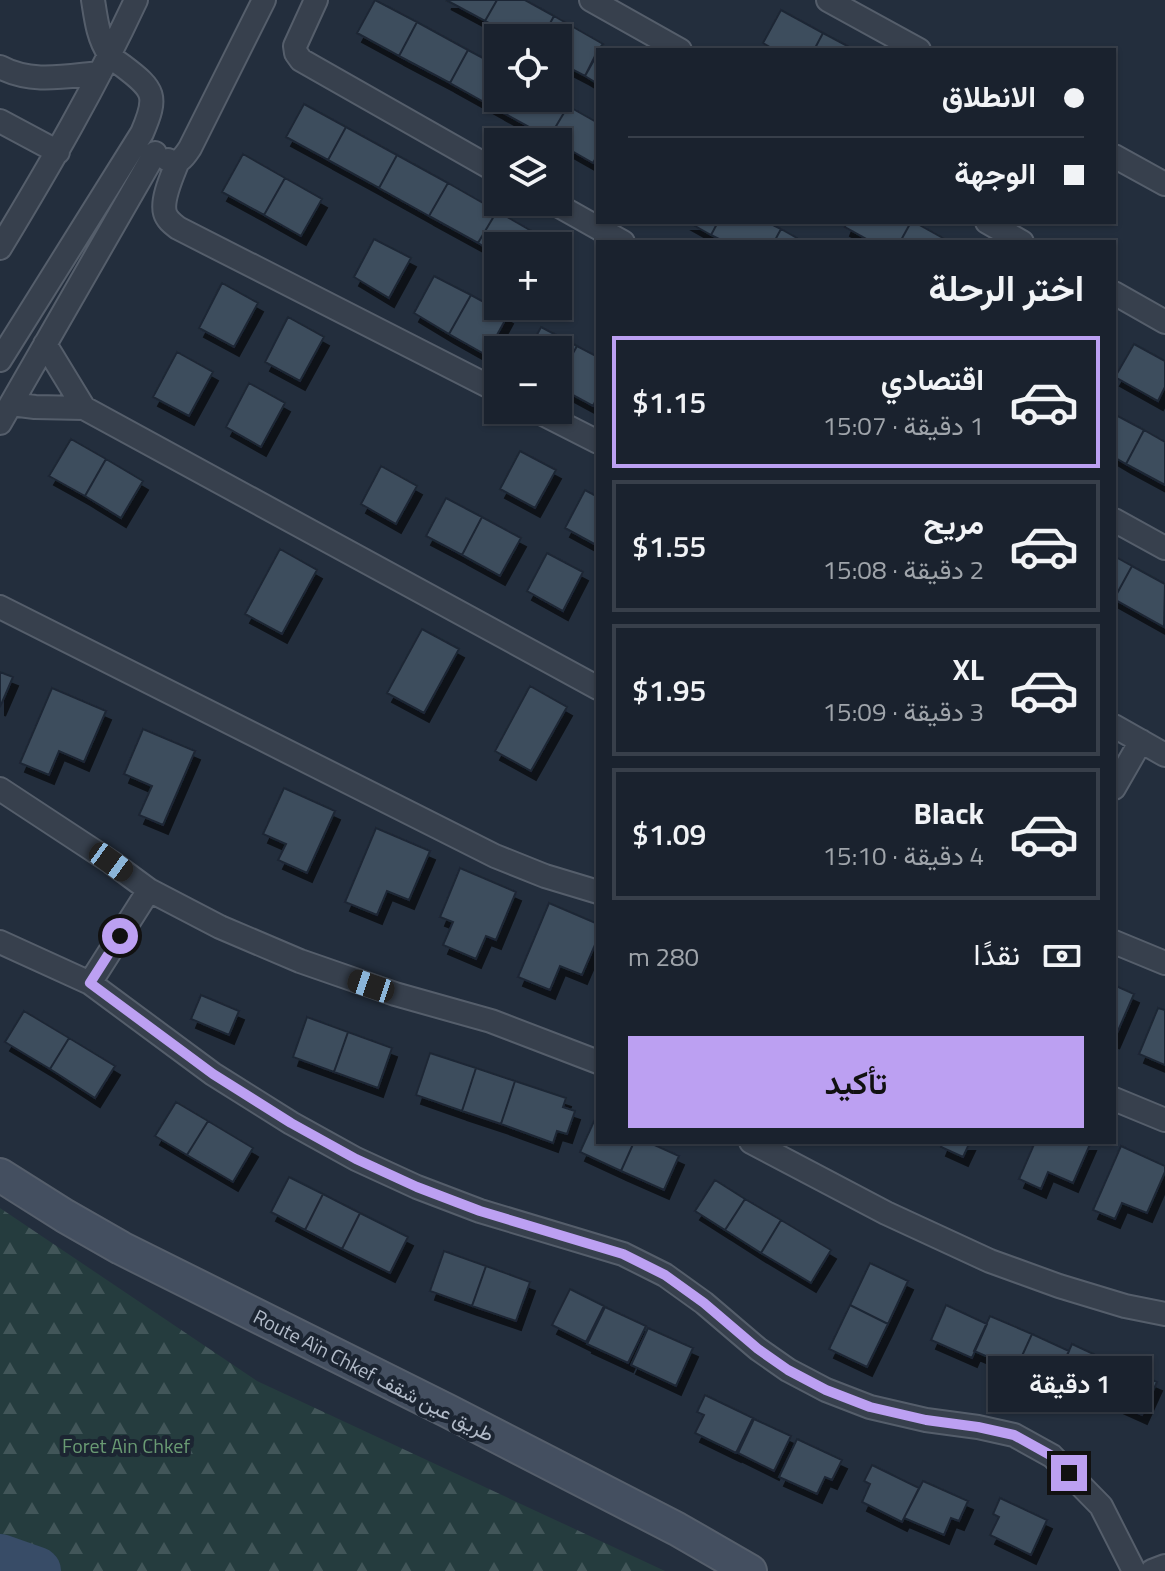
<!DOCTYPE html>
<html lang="ar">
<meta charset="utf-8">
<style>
:root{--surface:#1a222e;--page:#232a36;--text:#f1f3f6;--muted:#9fa4aa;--line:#383f4a;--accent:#bca0f2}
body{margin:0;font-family:"Titillium Web",Vazirmatn,sans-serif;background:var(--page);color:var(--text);direction:rtl;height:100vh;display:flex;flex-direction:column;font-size:30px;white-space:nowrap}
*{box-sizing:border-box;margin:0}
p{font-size:26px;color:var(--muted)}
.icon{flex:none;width:44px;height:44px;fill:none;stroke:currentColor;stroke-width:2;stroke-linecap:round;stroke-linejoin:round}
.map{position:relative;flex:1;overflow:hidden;direction:ltr}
.panel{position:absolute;left:596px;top:240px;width:520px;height:904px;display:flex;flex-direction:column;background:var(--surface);border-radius:0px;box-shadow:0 2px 6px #0004,0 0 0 2px var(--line);direction:rtl}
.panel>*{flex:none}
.hud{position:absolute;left:596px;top:48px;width:520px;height:176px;border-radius:0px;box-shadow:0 2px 6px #0004,0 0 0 2px var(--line);direction:rtl;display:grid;align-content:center;height:176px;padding:0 32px;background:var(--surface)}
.fabs{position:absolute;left:484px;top:24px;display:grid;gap:16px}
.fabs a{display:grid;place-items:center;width:88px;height:88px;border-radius:0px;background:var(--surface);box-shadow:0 2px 6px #0004,0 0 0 2px var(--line);font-size:40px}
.end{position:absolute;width:36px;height:36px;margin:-18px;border:10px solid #bca0f2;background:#111;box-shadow:0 0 0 4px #111}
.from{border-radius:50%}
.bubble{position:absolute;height:56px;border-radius:0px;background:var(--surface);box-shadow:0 2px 6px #0004,0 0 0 2px var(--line);font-size:26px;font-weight:600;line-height:56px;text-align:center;direction:rtl}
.car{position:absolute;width:24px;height:48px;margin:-24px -12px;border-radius:10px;box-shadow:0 0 6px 2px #0007;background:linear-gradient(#222 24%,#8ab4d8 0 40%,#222 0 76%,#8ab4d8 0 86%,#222 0)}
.hud b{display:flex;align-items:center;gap:28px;height:76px;font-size:30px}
.hud b+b{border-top:2px solid var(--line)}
.hud i{width:20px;height:20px;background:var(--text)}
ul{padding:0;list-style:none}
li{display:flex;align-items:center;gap:24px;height:132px;margin:0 16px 12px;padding:0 16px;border:4px solid var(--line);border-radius:0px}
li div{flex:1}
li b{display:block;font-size:30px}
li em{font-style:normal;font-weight:600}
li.selected{border-color:var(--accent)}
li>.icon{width:72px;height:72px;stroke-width:1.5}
h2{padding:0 32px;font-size:36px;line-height:96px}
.pay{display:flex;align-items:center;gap:20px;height:88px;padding:0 32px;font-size:30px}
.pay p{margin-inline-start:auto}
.cta{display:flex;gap:16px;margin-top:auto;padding:16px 32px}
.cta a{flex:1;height:92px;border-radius:0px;background:var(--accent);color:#111;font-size:32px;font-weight:600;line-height:92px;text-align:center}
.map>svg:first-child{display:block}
.forest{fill:url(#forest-firs)}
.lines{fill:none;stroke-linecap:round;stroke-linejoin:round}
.river{stroke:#384c67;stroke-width:48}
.building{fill:#3e4d5d;stroke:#1e2734;stroke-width:2;filter:url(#shadow)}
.street-casing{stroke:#555e6b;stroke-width:26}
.secondary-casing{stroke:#555e6b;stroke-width:36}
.street{stroke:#37404d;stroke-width:22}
.secondary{stroke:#444f60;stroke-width:32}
.route{stroke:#bca0f2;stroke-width:10}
.labels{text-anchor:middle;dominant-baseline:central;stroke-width:8;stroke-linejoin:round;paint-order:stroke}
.street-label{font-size:20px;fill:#b2bbc9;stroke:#1c2532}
.park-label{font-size:20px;fill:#699a73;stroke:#1c2532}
</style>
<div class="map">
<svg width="1165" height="1571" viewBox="0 0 1165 1571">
<defs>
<pattern id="forest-firs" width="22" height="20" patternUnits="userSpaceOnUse" patternTransform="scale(2)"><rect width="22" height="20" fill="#253c3e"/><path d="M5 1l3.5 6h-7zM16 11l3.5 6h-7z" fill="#425659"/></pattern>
<filter id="shadow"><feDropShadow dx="5" dy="9" stdDeviation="0" flood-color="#0009"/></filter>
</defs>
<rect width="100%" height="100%" fill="#232e3d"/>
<path class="forest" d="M0,1208L257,1381L665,1571H0Z"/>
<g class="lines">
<path class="river" d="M0,1558L37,1571"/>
</g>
<path class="building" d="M375,0L417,22L399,56L357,33Z
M446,0H497L485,21Z
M497,0H525L554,16L542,38H516L485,21Z
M781,10L823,33L814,50H775L763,43Z
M554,16L603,44L598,50L585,76L558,62V38H542Z
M417,22L468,50L450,83L399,56Z
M823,33L855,50H814Z
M468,50L498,66V98H507L500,111L450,83Z
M598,53V84L585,76Z
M507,98H554L568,106L549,138L500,111Z
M304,104L346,127L328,160L286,137Z
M568,106L598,123V154L593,163L549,138Z
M346,127L397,155L379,188L328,160Z
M243,154L285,178L264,215L222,192Z
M397,155L448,183L429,216L379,188Z
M285,178L322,199L301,236L264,215Z
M448,183L497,211L478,243L429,216Z
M497,211L540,236L534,246H498V255L478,243Z
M688,222H718L711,235Z
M718,222H767L781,229L774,242H725L711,235Z
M847,222H911L900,242H872L845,227Z
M911,222H914L950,242H900Z
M781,229L804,242H774Z
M374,239L411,258L389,298L354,277Z
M434,276L471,295L449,334L414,313Z
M222,283L258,303L234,347L199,328Z
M471,295L508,315L486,355L449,334Z
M288,317L324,337L300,381L265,362Z
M541,327L577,346L558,380V350H529Z
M1134,344L1165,361V387L1158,401L1115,377Z
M577,346L598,357V396L593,406L558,387V380Z
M177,352L213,372L189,416L153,397Z
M249,383L285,403L261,447L226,427Z
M1114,414L1144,430L1126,464L1114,457Z
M1144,430L1165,442V485L1126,464Z
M71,439L106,459L85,496L49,476Z
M520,451L556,470L535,508L500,489Z
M106,459L143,481L121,518L85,496Z
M381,466L417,486L396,524L361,504Z
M585,490L598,497V546L565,528Z
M446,498L482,517L462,555L426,536Z
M482,517L521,538L500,576L462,555Z
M280,549L317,570L282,634L245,614Z
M547,553L583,572L563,611L527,591Z
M1114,556L1132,566L1114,599Z
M1132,566L1165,584L1164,627L1114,599Z
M422,629L459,649L424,713L387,693Z
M0,672L13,677L0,707Z
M530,686L567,707L531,771L495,751Z
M52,688L106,711L84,762L59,751L49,775L20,763Z
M143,729L195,751L163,825L139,815L152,786L124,774Z
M284,788L335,811L307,873L278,860L286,844L263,834Z
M376,828L430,851L409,900L387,891L377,915L345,902Z
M460,868L516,892L496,940L486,936L476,959L443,945L453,922L440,917Z
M549,903L598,924V938L582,975L560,966L550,990L518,977Z
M1114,985L1134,994L1114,1040Z
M201,995L239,1011L229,1035L191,1019Z
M1158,1008L1165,1010V1065L1139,1054Z
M24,1011L69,1038L50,1069L5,1042Z
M307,1017L348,1032L334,1072L293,1057Z
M348,1032L392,1048L378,1088L334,1072Z
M69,1038L115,1066L95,1098L50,1069Z
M430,1053L476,1068L462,1111L416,1095Z
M476,1068L515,1081L501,1124L462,1111Z
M515,1081L566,1098L563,1107L575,1111L567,1134L557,1131L553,1143L501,1124Z
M176,1102L208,1121L187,1155L155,1136Z
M595,1119L598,1120V1142H634L621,1171L580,1152Z
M208,1121L253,1148L233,1182L187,1155Z
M634,1142H648L679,1156L664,1190L621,1171Z
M943,1142H970L963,1157L941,1147Z
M1035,1142H1091L1073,1183L1048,1172L1041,1189L1019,1179Z
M1121,1146L1165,1166V1172L1147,1213L1122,1203L1115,1219L1093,1210Z
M289,1177L323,1194L305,1230L271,1212Z
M715,1180L745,1199L725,1230L695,1211Z
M323,1194L360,1213L342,1249L305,1230Z
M745,1199L781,1220L761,1253L725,1230Z
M360,1213L408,1237L390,1273L342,1249Z
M781,1220L831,1250L811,1283L761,1253Z
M444,1251L486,1266L472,1306L430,1291Z
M870,1263L908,1281L888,1324L850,1305Z
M486,1266L530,1282L516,1321L472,1306Z
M570,1289L604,1306L586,1342L552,1325Z
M850,1305L888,1324L867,1367L829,1349Z
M946,1305L987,1324L972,1358L931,1340Z
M605,1307L646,1326L628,1363L587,1344Z
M990,1316L1032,1334L1016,1369L974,1351Z
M648,1328L693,1348L676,1386L631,1365Z
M1032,1334L1069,1351L1054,1386L1016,1369Z
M1072,1344L1115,1364L1100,1396L1057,1377Z
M1115,1364L1157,1382L1142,1415L1100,1396Z
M705,1395L753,1418L736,1453L695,1433L704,1415L697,1412Z
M754,1419L791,1436L774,1471L738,1453Z
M797,1439L842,1460L832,1480L825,1477L817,1494L779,1477Z
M872,1465L919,1488L902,1522L862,1502L870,1484L864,1481Z
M923,1481L968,1501L959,1521L951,1518L944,1535L904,1518Z
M1000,1498L1047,1520L1031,1555L990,1535L999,1517L993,1514Z"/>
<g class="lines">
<g class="street-casing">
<path id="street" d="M316,0L295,46L296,53L301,60L498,172
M591,0L680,50
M828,0L919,50
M0,67C31,84 66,76 100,73
M0,121L58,152
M1114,156L1165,184
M168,160C179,165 184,157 190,148L264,0
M178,161C173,174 161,199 165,213C167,220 173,224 178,228L498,391
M552,202L623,242
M987,222L1022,242
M0,248C49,167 96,86 136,0
M1114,293L1165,322
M45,344L84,408
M0,360L142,133C158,96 155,90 123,66C118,62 112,59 109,54C98,38 96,19 93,0
M11,404L35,407L84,408L598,688
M535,410L598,442
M0,423L155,153
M1114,520L1165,548
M0,607L495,856L545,876L598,892
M1114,726L1165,755
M1114,788L1141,741
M0,789L111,862L149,890L220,927L300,961L395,994L491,1021L598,1062
M0,942L90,983L213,1074L291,1123L356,1159L417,1187L480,1211L623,1254L665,1275L704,1303L758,1349L788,1370L826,1390L870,1407L926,1420L978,1427L1014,1435L1052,1456L1101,1506L1134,1571
M1114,942L1165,963
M90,983L149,890
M1114,1099L1165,1120
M751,1142L886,1213L990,1261L1059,1286L1125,1306L1165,1314
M1152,1571L1165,1566"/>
</g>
<g class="secondary-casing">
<path id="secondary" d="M0,1175L65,1216L121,1248L448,1411L677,1529L750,1571"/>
</g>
<use href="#street" class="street"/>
<use href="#secondary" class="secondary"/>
</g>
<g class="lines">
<path class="route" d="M120,936L90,983L213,1074L291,1123L356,1159L417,1187L480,1211L623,1254L665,1275L704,1303L758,1349L788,1370L826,1390L870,1407L926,1420L978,1427L1014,1435L1052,1456L1069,1473"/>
</g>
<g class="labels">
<g class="street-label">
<text transform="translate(374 1375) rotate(27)">Route Aïn Chkef طريق عين شقف</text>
</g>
<g class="park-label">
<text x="126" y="1445">Foret Ain Chkef</text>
</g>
</g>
</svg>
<div class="fabs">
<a><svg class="icon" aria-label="locate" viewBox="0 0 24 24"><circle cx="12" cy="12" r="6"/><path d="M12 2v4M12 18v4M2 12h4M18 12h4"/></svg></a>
<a><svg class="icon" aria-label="layers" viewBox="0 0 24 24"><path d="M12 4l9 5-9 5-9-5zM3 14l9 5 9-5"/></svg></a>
<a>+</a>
<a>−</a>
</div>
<i class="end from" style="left:120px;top:936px"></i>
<i class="end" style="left:1069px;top:1473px"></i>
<div class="bubble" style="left:988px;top:1356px;width:164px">1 دقيقة</div>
<i class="car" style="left:111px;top:862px;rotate:126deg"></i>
<i class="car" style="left:371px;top:986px;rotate:289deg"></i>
<div class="hud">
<b><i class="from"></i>الانطلاق</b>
<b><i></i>الوجهة</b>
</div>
<section class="panel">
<h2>اختر الرحلة</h2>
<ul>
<li class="selected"><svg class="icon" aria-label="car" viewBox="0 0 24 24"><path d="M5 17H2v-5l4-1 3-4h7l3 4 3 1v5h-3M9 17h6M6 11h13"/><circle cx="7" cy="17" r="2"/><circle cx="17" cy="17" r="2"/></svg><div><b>اقتصادي</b><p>1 دقيقة · 15:07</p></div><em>$1.15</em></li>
<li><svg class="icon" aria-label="car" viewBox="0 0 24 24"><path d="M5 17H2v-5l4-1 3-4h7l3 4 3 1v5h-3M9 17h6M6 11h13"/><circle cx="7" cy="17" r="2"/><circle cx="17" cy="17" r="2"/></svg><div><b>مريح</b><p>2 دقيقة · 15:08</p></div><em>$1.55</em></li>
<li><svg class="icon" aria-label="car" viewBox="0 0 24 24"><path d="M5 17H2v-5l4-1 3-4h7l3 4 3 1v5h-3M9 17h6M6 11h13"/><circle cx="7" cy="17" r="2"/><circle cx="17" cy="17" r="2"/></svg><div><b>XL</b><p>3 دقيقة · 15:09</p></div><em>$1.95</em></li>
<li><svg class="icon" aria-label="car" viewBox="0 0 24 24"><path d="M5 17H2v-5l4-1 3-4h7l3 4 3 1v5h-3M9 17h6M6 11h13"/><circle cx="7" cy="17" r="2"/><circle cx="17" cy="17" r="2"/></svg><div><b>Black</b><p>4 دقيقة · 15:10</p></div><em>$1.09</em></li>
</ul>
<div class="pay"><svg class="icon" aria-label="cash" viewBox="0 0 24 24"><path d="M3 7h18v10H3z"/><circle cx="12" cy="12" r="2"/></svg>نقدًا<p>280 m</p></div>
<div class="cta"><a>تأكيد</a></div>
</section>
</div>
